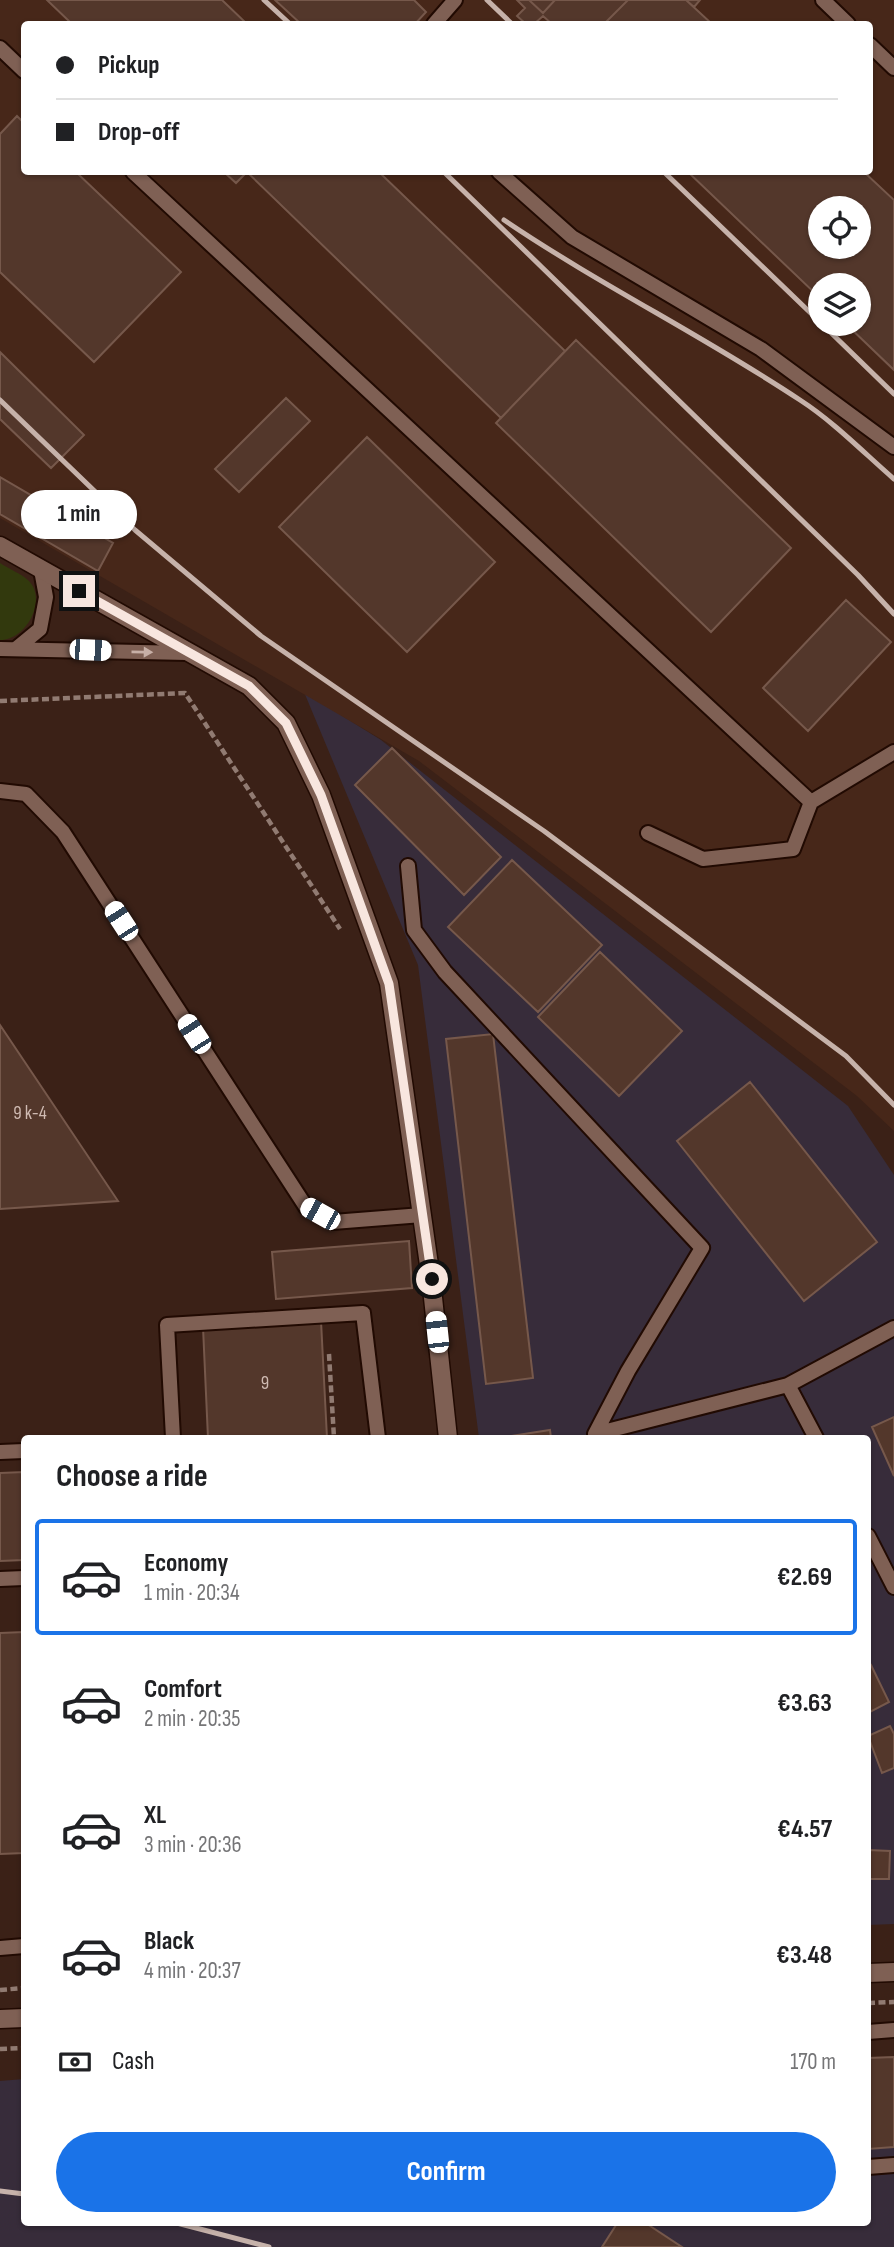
<!DOCTYPE html>
<meta charset="utf-8">
<style>
:root{--surface:#fff;--page:#f2f2f2;--text:#202124;--muted:#757577;--line:#e0e0e0;--accent:#1a73e8}
body{margin:0;font-family:"Sofia Sans Condensed",sans-serif;background:var(--page);color:var(--text);height:100vh;display:flex;flex-direction:column;font-size:26px;white-space:nowrap}
*{box-sizing:border-box;margin:0}
p{font-size:23px;color:var(--muted)}
.icon{flex:none;width:38px;height:38px;fill:none;stroke:currentColor;stroke-width:2;stroke-linecap:round;stroke-linejoin:round}
.map{position:relative;flex:1;overflow:hidden}
.details{position:absolute;left:21px;top:1435px;width:850px;height:791px;display:flex;flex-direction:column;background:var(--surface);border-radius:7px;box-shadow:0 2px 5px #0004}
.details>*{flex:none}
.top-card{position:absolute;left:21px;top:21px;width:852px;height:154px;border-radius:7px;box-shadow:0 2px 5px #0004;display:grid;align-content:center;height:154px;padding:0 35px;background:var(--surface)}
.controls{position:absolute;left:808px;top:196px;display:grid;gap:14px}
.controls a{display:grid;place-items:center;width:63px;height:63px;border-radius:50%;background:var(--surface);box-shadow:0 2px 5px #0004;font-size:35px}
.end{position:absolute;width:32px;height:32px;margin:-16px;border:9px solid #f8e6df;background:#111;box-shadow:0 0 0 4px #111}
.from{border-radius:50%}
.bubble{position:absolute;height:49px;border-radius:24px;background:var(--surface);box-shadow:0 2px 5px #0004;font-size:23px;font-weight:700;line-height:49px;text-align:center}
.car{position:absolute;width:21px;height:42px;margin:-21px -10px;border-radius:9px;box-shadow:0 0 5px 2px #0007;background:linear-gradient(#fff 24%,#345 0 40%,#fff 0 76%,#345 0 86%,#fff 0)}
.top-card b{display:flex;align-items:center;gap:24px;height:66px;font-size:26px}
.top-card b+b{border-top:2px solid var(--line)}
.top-card i{width:18px;height:18px;background:var(--text)}
ul{padding:0;list-style:none}
li{display:flex;align-items:center;gap:21px;height:116px;margin:0 14px 10px;padding:0 21px;border:4px solid transparent;border-radius:7px}
li div{flex:1}
li b{display:block;font-size:26px}
li em{font-style:normal;font-weight:700}
li.current{border-color:var(--accent)}
li>.icon{width:63px;height:63px;stroke-width:1.5}
h2{padding:0 35px;font-size:32px;line-height:84px}
.pay{display:flex;align-items:center;gap:18px;height:77px;padding:0 35px;font-size:26px}
.pay p{margin-inline-start:auto}
.cta{display:flex;gap:14px;margin-top:auto;padding:14px 35px}
.cta a{flex:1;height:80px;border-radius:42px;background:var(--accent);color:#fff;font-size:28px;font-weight:700;line-height:80px;text-align:center}
.map>svg:first-child{display:block}
.commercial{fill:#372c3a}
.built{fill:#472719;fill-rule:evenodd}
.green{fill:#32390d}
.building{fill:#53372b;stroke:#76584b;stroke-width:2;fill-rule:evenodd}
.lines{fill:none;stroke-linecap:round;stroke-linejoin:round}
.service-casing{stroke:#210a02;stroke-width:18}
.minor-casing{stroke:#210a02;stroke-width:21}
.path{stroke:#917b72;stroke-width:4.5;stroke-dasharray:7 3.5;stroke-linecap:butt}
.service{stroke:#7f6054;stroke-width:14}
.minor{stroke:#7f6054;stroke-width:18}
.rail{stroke:#c6b2aa;stroke-width:5}
.oneway{fill:#c8b0a7}
.route{stroke:#f8e6df;stroke-width:9}
.labels{text-anchor:middle;dominant-baseline:central;stroke-width:7;stroke-linejoin:round;paint-order:stroke}
.number-label{font-size:19px;fill:#cfbab2}
</style>
<div class="map">
<svg width="894" height="2247" viewBox="0 0 894 2247">
<rect width="100%" height="100%" fill="#3b2117"/>
<path class="commercial" d="M304,692L381,740L848,1106L894,1175V1924L868,1925V1438H479L418,965Z
M894,2057V2247H0V2081L24,2079V2222H868V2058Z"/>
<path class="built" d="M0,0H894V1131L857,1096L419,761L0,518ZM24,24H870V172H24ZM821,208H859V247H821ZM821,285H859V324H821Z"/>
<path class="green" d="M0,563C9,569 22,574 29,581C48,601 25,641 0,640Z"/>
<path class="building" d="M47,0H222L247,24H72Z
M275,0H414L426,12L415,24H301Z
M517,0H529L543,13L555,0H628L604,24H552L543,16L534,24H526L517,16L525,8Z
M529,0H555L543,13Z
M628,0H686L712,24H604Z
M686,0H700L694,7Z
M17,116L24,123V172H76L181,272L94,362L0,272V134Z
M224,172H247L236,183Z
M247,172H379L565,351L501,418Z
M688,172H864L894,200V370L846,324H859V285H821V299ZM821,208H859V247H821Z
M576,340L791,548L711,632L496,423Z
M0,352L84,435L51,468L0,419Z
M286,398L310,421L239,492L215,469Z
M367,437L495,562L407,652L279,527Z
M0,477L113,543L98,571L0,514Z
M846,600L891,642L808,731L763,688Z
M392,748L501,857L464,895L355,785Z
M512,860L602,945L538,1012L448,927Z
M600,952L682,1031L619,1096L538,1017Z
M0,1025L118,1201L0,1209Z
M493,1034L533,1378L486,1384L446,1039Z
M750,1082L877,1242L804,1301L677,1141Z
M409,1241L412,1288L276,1299L272,1252Z
M321,1321L327,1438H208L203,1327Z
M894,1417V1476L872,1427Z
M550,1430L551,1438H498Z
M24,1472V1560L0,1561V1473Z
M24,1632V1853L0,1854V1633Z
M871,1665L889,1702L870,1712L868,1667Z
M890,1726L894,1734V1768L882,1773L868,1736Z
M868,1850L890,1851L889,1879H868Z
M894,2057V2147L868,2149V2058Z
M618,2222H644L682,2247H602Z"/>
<g class="lines">
<g class="service-casing">
<path id="service" d="M823,0L848,24
M434,24L455,0
M870,45L894,68
M0,48L24,71
M133,172L811,802
M499,172L572,237L761,349L894,447
M17,648L40,629L46,597L41,570
M0,649L187,653
M0,791L26,794L63,832L306,1207L333,1222L422,1215
M648,833L703,859L793,849L811,802L894,752
M408,866L414,930L445,972L702,1248L628,1371L595,1434L788,1385L816,1438
M788,1385L894,1328
M173,1438L167,1325L363,1313L378,1438
M0,1452L24,1451
M868,1536L894,1587
M0,1579L24,1578
M0,1948L24,1946
M868,2032L894,2030
M868,2167L894,2165"/>
</g>
<g class="minor-casing">
<path id="minor" d="M0,546L249,686L286,723L321,795L389,983L431,1279L448,1438
M868,1973L894,1972
M0,2019L24,2018"/>
</g>
<path class="path" d="M0,701L185,693L340,929
M329,1354L334,1438
M0,1990L24,1988
M868,2003L894,2002
M0,2049L24,2048"/>
<use href="#service" class="service"/>
<use href="#minor" class="minor"/>
<path class="rail" d="M264,0L290,24
M487,0L512,24
M444,172L858,575L894,614
M664,172L821,323
M504,220C600,285 704,336 800,400C834,422 864,453 894,479
M822,324L894,394
M0,400L135,530L261,636L544,831L846,1056L894,1105
M0,2191L24,2194
M173,2222L269,2247"/>
</g>
<defs><path id="oneway-solid" d="M-6-.8H1V-3.2L6.5 0L1 3.2V.8H-6Z" transform="scale(1.75)"/></defs>
<use class="oneway" href="#oneway-solid" transform="translate(142 652) rotate(1)"/>
<g class="lines">
<path class="route" d="M79,591L249,686L286,723L321,795L389,984L432,1279"/>
</g>
<g class="labels">
<g class="number-label">
<text x="30" y="1113">9 k-4</text>
<text x="265" y="1383">9</text>
</g>
</g>
</svg>
<div class="controls">
<a><svg class="icon" aria-label="locate" viewBox="0 0 24 24"><circle cx="12" cy="12" r="6"/><path d="M12 2v4M12 18v4M2 12h4M18 12h4"/></svg></a>
<a><svg class="icon" aria-label="layers" viewBox="0 0 24 24"><path d="M12 4l9 5-9 5-9-5zM3 14l9 5 9-5"/></svg></a>
</div>
<i class="end from" style="left:432px;top:1279px"></i>
<i class="end" style="left:79px;top:591px"></i>
<div class="bubble" style="left:21px;top:490px;width:116px">1 min</div>
<i class="car" style="left:90px;top:650px;rotate:92deg"></i>
<i class="car" style="left:121px;top:921px;rotate:327deg"></i>
<i class="car" style="left:194px;top:1034px;rotate:327deg"></i>
<i class="car" style="left:320px;top:1214px;rotate:299deg"></i>
<i class="car" style="left:437px;top:1332px;rotate:354deg"></i>
<div class="top-card">
<b><i class="from"></i>Pickup</b>
<b><i></i>Drop-off</b>
</div>
<section class="details">
<h2>Choose a ride</h2>
<ul>
<li class="current"><svg class="icon" aria-label="car" viewBox="0 0 24 24"><path d="M5 17H2v-5l4-1 3-4h7l3 4 3 1v5h-3M9 17h6M6 11h13"/><circle cx="7" cy="17" r="2"/><circle cx="17" cy="17" r="2"/></svg><div><b>Economy</b><p>1 min · 20:34</p></div><em>€2.69</em></li>
<li><svg class="icon" aria-label="car" viewBox="0 0 24 24"><path d="M5 17H2v-5l4-1 3-4h7l3 4 3 1v5h-3M9 17h6M6 11h13"/><circle cx="7" cy="17" r="2"/><circle cx="17" cy="17" r="2"/></svg><div><b>Comfort</b><p>2 min · 20:35</p></div><em>€3.63</em></li>
<li><svg class="icon" aria-label="car" viewBox="0 0 24 24"><path d="M5 17H2v-5l4-1 3-4h7l3 4 3 1v5h-3M9 17h6M6 11h13"/><circle cx="7" cy="17" r="2"/><circle cx="17" cy="17" r="2"/></svg><div><b>XL</b><p>3 min · 20:36</p></div><em>€4.57</em></li>
<li><svg class="icon" aria-label="car" viewBox="0 0 24 24"><path d="M5 17H2v-5l4-1 3-4h7l3 4 3 1v5h-3M9 17h6M6 11h13"/><circle cx="7" cy="17" r="2"/><circle cx="17" cy="17" r="2"/></svg><div><b>Black</b><p>4 min · 20:37</p></div><em>€3.48</em></li>
</ul>
<div class="pay"><svg class="icon" aria-label="cash" viewBox="0 0 24 24"><path d="M3 7h18v10H3z"/><circle cx="12" cy="12" r="2"/></svg>Cash<p>170 m</p></div>
<div class="cta"><a>Confirm</a></div>
</section>
</div>
